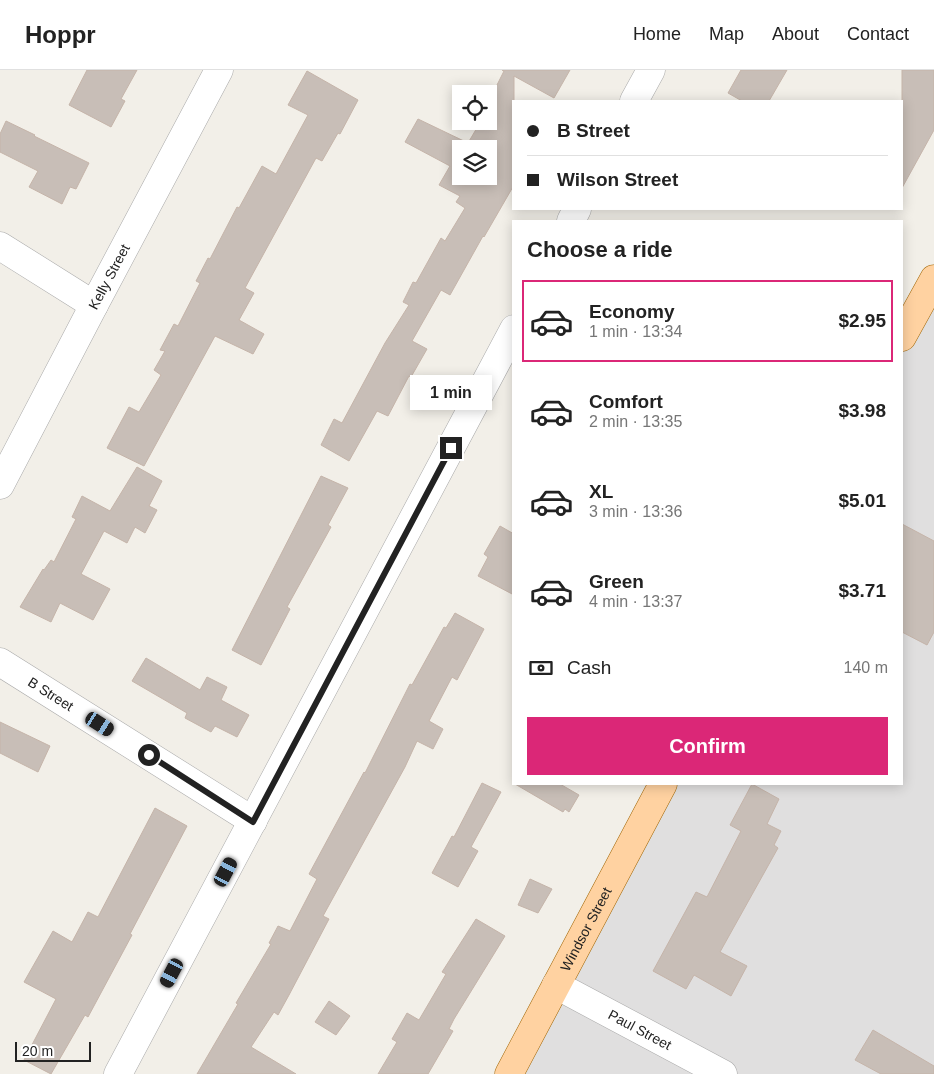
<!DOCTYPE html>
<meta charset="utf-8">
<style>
:root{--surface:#fff;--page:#f6f6f6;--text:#222;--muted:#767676;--line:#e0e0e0;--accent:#db2777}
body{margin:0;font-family:Arial,sans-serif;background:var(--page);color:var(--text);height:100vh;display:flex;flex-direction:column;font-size:19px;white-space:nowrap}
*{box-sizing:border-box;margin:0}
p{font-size:16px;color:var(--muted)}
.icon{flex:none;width:28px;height:28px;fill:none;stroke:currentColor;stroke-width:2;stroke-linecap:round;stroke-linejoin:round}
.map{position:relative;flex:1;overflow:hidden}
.side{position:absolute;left:512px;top:150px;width:391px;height:565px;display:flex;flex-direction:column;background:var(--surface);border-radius:0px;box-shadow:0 2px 12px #0003}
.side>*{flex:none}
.guide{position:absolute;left:512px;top:30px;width:391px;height:110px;border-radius:0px;box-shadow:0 2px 12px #0003;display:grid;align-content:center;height:110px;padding:0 15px;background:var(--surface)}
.fabs{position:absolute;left:452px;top:15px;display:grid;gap:10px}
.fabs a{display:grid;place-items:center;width:45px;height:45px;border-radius:0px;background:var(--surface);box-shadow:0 2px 12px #0003;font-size:25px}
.scale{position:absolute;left:15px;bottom:12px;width:76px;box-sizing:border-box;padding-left:5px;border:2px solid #222;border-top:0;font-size:14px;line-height:18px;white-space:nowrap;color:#222;-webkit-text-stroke:4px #fff;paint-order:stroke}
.end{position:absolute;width:22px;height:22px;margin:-11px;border:6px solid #222;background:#fff;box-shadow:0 0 0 2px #fff}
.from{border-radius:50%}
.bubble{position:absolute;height:35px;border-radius:0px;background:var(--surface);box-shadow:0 2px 12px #0003;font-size:16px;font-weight:700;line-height:35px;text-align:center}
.car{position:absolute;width:15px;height:30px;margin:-15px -8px;border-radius:6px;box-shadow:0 0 4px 1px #0007;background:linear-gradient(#222 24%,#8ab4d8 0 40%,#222 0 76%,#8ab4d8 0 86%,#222 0)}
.guide b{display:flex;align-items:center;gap:18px;height:48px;font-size:19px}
.guide b+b{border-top:1px solid var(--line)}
.guide i{width:12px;height:12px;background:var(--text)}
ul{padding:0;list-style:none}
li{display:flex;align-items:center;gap:15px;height:82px;margin:0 10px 8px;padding:0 5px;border:2px solid transparent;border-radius:0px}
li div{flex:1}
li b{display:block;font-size:19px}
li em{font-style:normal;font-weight:700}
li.current{border-color:var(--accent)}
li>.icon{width:45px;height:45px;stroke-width:1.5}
h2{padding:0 15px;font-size:22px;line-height:60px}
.pay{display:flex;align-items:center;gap:12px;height:55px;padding:0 15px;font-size:19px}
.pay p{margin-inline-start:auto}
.button{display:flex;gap:10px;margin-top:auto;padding:10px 15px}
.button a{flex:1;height:58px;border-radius:0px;background:var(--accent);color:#fff;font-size:20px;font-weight:700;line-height:58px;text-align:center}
header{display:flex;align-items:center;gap:30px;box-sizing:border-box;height:70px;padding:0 25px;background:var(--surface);border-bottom:1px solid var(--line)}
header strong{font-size:24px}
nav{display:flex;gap:28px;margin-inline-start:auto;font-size:18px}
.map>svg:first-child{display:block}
.residential{fill:#e0dfdf}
.building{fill:#c8beb7;stroke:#c5b4a9;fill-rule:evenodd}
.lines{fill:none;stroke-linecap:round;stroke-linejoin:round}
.minor-casing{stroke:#a9a9a9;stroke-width:29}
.major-casing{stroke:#a06400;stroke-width:29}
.minor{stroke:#fff;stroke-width:28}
.major{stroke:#ffd2a1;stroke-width:28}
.route{stroke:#222;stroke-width:6}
.labels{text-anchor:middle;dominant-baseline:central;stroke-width:5;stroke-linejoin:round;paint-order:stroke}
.street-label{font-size:14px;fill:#222;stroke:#fff}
</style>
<header>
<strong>Hoppr</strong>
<nav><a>Home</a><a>Map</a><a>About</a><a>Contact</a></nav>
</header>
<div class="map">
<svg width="934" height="1004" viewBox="0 0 934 1004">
<rect width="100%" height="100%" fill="#f2efe8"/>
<path class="residential" d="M934,233V1004H509L663,714H902L903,267Z"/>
<path class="building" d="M87,0H137L121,29L125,31L111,57L69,35Z
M502,0H570L554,28L514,6V115L484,167L483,166L450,225L441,220L412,271L427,279L411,307L409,306L388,346L377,341L349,391L321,375L334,349L342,353L385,273L409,235L403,232L413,212L416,213L441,168L445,171L465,138L456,132L460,126L439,115L450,96L405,72L418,49L468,73L481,51H489V38L491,33L489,31L504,1ZM461,79H489V106H461Z
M741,0H787L769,31H742L728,23Z
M902,0H934V60L902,118Z
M307,1L358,30L340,64L338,63L322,91L316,88L245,218L254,223L239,250L264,264L253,284L215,266L144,396L107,378L129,337L139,342L161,305L154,300L165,281L160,280L174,254L178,256L200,213L196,211L208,188L210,189L237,137L239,138L262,96L276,104L308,45L288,35Z
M6,51L35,65L34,66L89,93L76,119L70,117L62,134L29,117L38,101L0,82V64Z
M137,397L162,411L149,436L157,440L145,463L135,457L127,473L104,461L81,504L110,519L93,550L60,533L51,552L20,537L43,499L44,500L51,490L54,492L76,449L72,447L82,426L110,441Z
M321,406L348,418L328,455L331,457L287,537L290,539L261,595L232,580Z
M902,454L934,471V562L927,575L902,562Z
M500,456L514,464V525L478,506L488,487L484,484Z
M455,543L484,559L457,610L452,607L429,651L443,659L433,679L417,671L405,697L323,846L329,849L289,925L278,945L274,942L251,977L296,1004H197L238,934L236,933L271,874L269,873L278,856L290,861L317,809L309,804L364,702L365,703L410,614L412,615L444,557L446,558Z
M146,588L200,620L207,607L227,617L221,630L249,645L237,667L215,656L211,662L185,648L187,643L132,611Z
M0,652L50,676L38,702L0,683Z
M482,713L501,722L471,777L478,781L458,817L432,803L452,766L454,767Z
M515,714H560L579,725L569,742L565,739L563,742Z
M752,714L779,729L767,754L781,761L774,775L778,778L720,882L747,896L731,926L694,905L686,919L653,901L696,822L707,827L741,761L730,755Z
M155,738L187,756L130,864L132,865L88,947L85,945L51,1004L24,990L56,929L24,912L53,861L72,872L88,842L98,847Z
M530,809L552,819L538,843L518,835Z
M476,849L505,866L454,949L449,959L453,961L428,1004H378L397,972L392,969L407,943L419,950L446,904L442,902Z
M329,931L350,946L336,965L315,952Z
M873,960L934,996V1004H881L855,990Z"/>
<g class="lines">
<g class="minor-casing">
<g id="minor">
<path d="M634,31L651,0"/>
<path d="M571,151L577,139"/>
<path d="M0,176L94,235"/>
<path id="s1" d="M0,415L94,235L219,0"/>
<path id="s2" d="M0,592L253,751"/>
<path id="s3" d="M556,915L723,1004"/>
<path d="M118,1004L514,259"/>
</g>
</g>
<g class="major-casing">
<g id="major">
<path d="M902,267L934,209"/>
<path id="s4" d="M509,1004L663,714"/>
</g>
</g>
<use href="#minor" class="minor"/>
<use href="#major" class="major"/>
</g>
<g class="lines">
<path class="route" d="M149,685L253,752L451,378"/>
</g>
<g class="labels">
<g class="street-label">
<text stroke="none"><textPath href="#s1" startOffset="235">Kelly Street</textPath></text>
<text stroke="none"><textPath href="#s2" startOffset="60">B Street</textPath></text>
<text stroke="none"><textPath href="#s4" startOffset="164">Windsor Street</textPath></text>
<text stroke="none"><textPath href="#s3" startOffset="95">Paul Street</textPath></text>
</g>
</g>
</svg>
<div class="fabs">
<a><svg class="icon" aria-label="locate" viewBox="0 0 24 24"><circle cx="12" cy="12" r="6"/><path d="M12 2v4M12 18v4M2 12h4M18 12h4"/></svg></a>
<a><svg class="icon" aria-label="layers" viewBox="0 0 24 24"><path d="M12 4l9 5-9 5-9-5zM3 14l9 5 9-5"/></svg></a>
</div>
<div class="scale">20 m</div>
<i class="end from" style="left:149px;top:685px"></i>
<i class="end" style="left:451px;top:378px"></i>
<div class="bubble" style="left:410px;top:305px;width:82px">1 min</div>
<i class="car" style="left:100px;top:654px;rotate:122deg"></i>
<i class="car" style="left:226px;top:802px;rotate:28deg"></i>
<i class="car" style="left:172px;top:903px;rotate:208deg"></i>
<div class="guide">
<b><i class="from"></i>B Street</b>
<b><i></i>Wilson Street</b>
</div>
<section class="side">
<h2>Choose a ride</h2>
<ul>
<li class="current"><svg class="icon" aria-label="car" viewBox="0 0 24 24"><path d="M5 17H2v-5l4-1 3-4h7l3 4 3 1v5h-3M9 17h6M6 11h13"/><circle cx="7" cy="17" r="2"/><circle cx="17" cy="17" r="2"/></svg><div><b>Economy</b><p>1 min · 13:34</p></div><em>$2.95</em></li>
<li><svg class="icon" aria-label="car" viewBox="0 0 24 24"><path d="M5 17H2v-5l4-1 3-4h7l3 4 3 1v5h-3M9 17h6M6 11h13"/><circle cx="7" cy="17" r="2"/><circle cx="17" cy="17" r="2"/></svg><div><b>Comfort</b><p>2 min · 13:35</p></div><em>$3.98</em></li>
<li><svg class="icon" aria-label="car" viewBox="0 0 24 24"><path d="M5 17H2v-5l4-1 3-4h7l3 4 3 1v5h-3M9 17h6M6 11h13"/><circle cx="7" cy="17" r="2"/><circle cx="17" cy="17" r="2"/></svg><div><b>XL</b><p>3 min · 13:36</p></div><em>$5.01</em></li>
<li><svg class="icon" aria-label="car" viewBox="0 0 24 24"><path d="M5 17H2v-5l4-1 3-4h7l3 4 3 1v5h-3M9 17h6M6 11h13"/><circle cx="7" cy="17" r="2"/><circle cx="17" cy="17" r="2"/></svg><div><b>Green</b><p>4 min · 13:37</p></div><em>$3.71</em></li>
</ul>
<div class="pay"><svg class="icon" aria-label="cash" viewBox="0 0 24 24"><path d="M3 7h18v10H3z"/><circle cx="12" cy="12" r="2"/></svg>Cash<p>140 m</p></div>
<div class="button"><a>Confirm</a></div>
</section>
</div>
